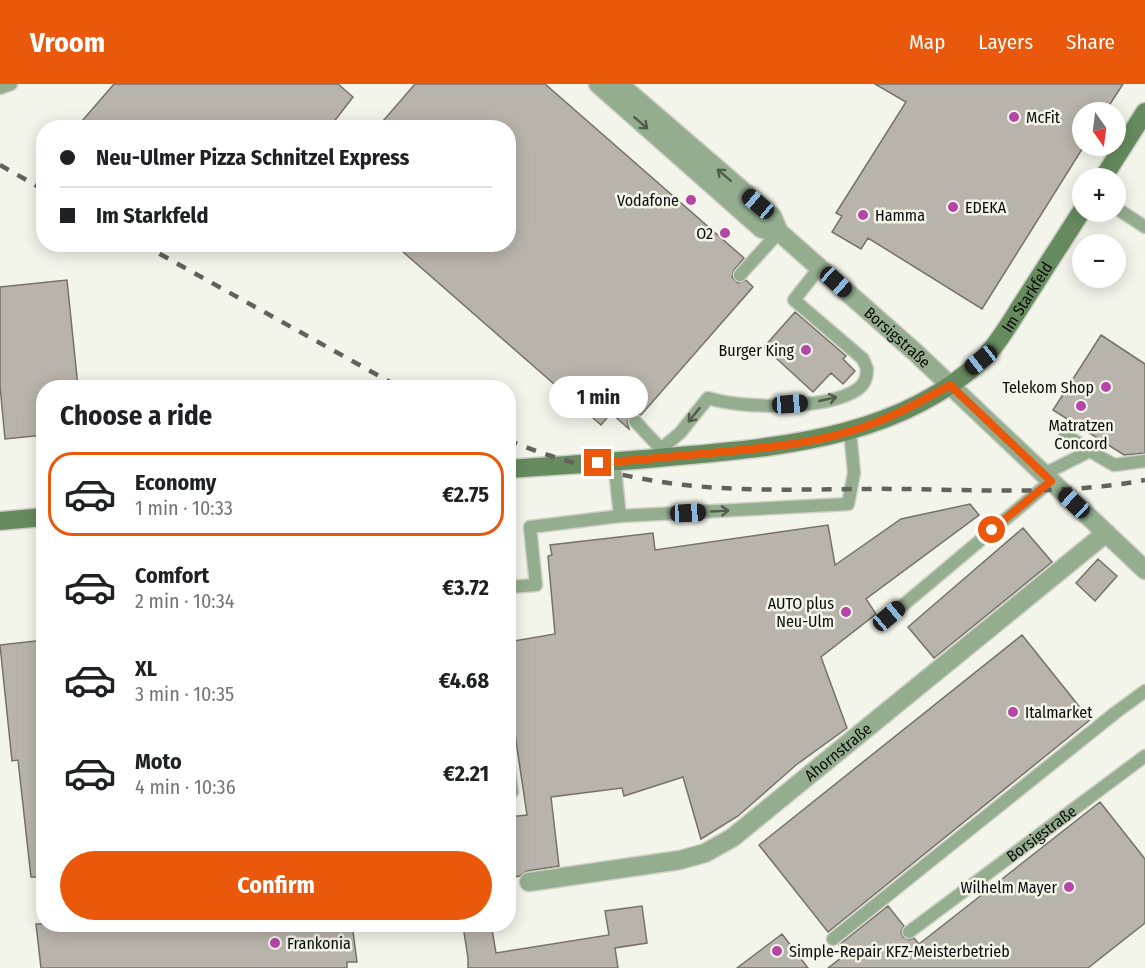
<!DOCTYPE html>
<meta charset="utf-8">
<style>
:root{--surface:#fff;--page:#f6f6f6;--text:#202124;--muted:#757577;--line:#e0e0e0;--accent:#ea580c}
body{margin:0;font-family:"Fira Sans Condensed",sans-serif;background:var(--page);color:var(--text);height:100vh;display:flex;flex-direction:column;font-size:22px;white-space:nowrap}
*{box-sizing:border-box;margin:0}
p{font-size:20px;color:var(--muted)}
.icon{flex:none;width:33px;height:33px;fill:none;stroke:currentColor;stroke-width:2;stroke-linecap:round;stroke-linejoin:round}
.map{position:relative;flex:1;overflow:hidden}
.details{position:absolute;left:36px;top:296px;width:480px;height:552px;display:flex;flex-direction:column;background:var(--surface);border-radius:24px;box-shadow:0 3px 15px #0003}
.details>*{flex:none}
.banner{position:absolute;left:36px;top:36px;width:480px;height:132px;border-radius:24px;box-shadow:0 3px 15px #0003;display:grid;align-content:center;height:132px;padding:0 24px;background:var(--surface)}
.needle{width:39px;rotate:166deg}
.controls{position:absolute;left:1072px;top:18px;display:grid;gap:12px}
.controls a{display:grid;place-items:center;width:54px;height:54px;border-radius:50%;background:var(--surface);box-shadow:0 3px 15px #0003;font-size:30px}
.end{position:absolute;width:27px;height:27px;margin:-14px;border:8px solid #ea580c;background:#fff;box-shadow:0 0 0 3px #fff}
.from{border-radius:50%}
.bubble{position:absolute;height:42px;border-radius:21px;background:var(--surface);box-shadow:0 3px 15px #0003;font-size:20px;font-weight:700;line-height:42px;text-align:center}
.car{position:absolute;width:18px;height:36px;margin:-18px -9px;border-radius:8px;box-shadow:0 0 4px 2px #0007;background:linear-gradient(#222 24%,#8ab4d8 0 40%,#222 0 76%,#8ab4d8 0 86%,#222 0)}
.banner b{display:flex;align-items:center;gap:21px;height:57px;font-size:22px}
.banner b+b{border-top:2px solid var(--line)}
.banner i{width:15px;height:15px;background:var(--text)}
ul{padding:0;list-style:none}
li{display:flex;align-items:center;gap:18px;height:84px;margin:0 12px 9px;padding:0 12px;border:3px solid transparent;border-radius:24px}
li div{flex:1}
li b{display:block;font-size:22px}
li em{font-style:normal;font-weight:700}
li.current{border-color:var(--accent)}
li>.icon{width:54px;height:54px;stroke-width:1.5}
h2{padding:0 24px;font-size:27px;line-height:72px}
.cta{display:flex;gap:12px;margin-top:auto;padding:12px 24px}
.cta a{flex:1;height:69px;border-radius:36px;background:var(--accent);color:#fff;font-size:24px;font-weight:700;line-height:69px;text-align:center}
header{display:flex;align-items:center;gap:36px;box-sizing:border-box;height:84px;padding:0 30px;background:var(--accent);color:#fff}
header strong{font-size:28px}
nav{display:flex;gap:33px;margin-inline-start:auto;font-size:21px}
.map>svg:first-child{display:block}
.building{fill:#b9b4ab;stroke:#767269;stroke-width:1.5}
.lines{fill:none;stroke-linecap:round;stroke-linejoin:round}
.service-casing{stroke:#cecfc6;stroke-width:15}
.minor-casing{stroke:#cecfc6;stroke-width:21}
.secondary-casing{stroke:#cecfc6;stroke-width:21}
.service{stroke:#94ad8f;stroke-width:12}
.minor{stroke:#94ad8f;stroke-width:18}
.secondary{stroke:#668b5e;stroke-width:18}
.rail{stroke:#62625c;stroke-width:4.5;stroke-dasharray:10 10;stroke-linecap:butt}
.oneway{stroke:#505c4c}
.route{stroke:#ea580c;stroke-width:8}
.poi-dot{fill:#b447a6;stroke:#f3f4ea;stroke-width:2}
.labels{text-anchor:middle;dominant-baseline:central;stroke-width:5;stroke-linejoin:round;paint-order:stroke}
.poi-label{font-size:16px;fill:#0c0c09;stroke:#f3f4ea;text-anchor:start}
.street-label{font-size:16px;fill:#0c0c09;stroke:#f3f4ea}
</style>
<header>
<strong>Vroom</strong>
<nav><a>Map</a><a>Layers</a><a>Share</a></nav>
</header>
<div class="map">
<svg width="1145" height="884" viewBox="0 0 1145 884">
<rect width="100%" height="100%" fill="#f3f4ea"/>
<path class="building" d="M114,0H338L353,13L329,44H76Z
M415,0H545L744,174L734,186L732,193L738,199L746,196L753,203L641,331L634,329L629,331L627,338L629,345L611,329L601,341L394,160H508V44H377Z
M875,0H1123L1105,28H1083L1084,62L982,225L868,154L861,165L832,148L842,132L836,129L906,18Z
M67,196L78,303H44V351L5,355L0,302V203Z
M795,228L846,272L843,275L855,287L843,300L831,289L813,308L764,263Z
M1101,251L1145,280V369L1124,371L1053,326Z
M970,420L979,431L866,515L876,530L821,573L847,644L796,681L738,732L701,755L683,693L624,712L622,704L551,713L559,782L527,787L520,792L508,794V733L527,731L508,603V558L555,550L548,472L552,471L550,461L653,449L655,466L828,441L835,481L901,435Z
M1023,444L1052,478L934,574L908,543Z
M1098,475L1117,492L1095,517L1076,499Z
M1022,551L1090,636L828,848L759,761Z
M44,556V793H31L18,676L12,677L0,561Z
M1100,718L1145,775V839L1088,884H828L846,870L839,861L888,822L904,842L901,848L903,853L909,856L914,854L919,860Z
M642,822L647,859L615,864L618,884H468V874L463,842L491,840L496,869L609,851L605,827Z
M36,840H352L357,878H347V884H41Z
M782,850L808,884H737Z"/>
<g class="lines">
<g class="service-casing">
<g id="service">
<path d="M0,4L11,0"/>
<path d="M1116,124L1145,143"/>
<path d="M740,191L779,148"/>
<path d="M635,337L661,365"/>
<path d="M1090,367L1114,381L1145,377"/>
<path d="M662,374L661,365L680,349L708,314C742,325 828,326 858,305C865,300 867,293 867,285L863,275L794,216L820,183"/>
<path d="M614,377L620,432"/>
<path d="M1044,390L1090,367L1065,350"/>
<path d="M508,503L536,501L530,443L620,432L848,420L854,389L850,347"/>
<path d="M889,533L1051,397"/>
<path d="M508,678L512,708"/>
<path id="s1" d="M909,848L1145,672"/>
<path d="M833,855L1115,629L1145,607"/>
</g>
</g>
<g class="minor-casing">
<g id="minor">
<path d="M598,0L762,145L779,148"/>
<path id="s2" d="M619,0L772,132L779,148L916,269L1145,486"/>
<path id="s3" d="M529,798L680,776L705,769L732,754L1106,449"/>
</g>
</g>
<g class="secondary-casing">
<g id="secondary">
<path d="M1103,94L1145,28"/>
<path id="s4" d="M508,385C569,381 629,377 690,371C792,362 902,350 982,276C999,259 1011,237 1024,217C1044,186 1063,156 1083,125"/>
<path d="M0,437L44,433"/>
</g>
</g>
<use href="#service" class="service"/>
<use href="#minor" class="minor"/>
<use href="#secondary" class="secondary"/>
<path class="rail" d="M0,81L44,106
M142,160L399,303
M508,356C560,378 629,395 685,401C757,409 831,404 904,405C983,406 1067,411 1145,396"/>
</g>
<defs><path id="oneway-shaft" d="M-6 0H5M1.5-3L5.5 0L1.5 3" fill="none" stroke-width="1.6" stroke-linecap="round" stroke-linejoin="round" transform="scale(1.5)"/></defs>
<g class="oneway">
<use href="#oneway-shaft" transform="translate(641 39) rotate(41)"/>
<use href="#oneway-shaft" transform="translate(724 91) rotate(-139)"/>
<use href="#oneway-shaft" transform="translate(828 315) rotate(-13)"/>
<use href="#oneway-shaft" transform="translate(694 331) rotate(129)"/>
<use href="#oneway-shaft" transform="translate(720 427) rotate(-3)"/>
</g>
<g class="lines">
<path class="route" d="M598,379C639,376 679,372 720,368C764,364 809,360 851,347C886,337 918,319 950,301L1051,397L992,446"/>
</g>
<g class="poi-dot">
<circle cx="1014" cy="33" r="6"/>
<circle cx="691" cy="116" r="6"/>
<circle cx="953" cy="123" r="6"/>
<circle cx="863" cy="131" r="6"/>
<circle cx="725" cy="149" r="6"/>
<circle cx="806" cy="266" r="6"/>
<circle cx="1106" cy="303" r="6"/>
<circle cx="1081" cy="322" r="6"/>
<circle cx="846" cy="528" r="6"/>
<circle cx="1013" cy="628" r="6"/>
<circle cx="1069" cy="803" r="6"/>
<circle cx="275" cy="859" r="6"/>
<circle cx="777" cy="867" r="6"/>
</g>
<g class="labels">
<g class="poi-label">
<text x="1026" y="33">McFit</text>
<text x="679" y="116" text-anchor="end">Vodafone</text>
<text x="965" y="123">EDEKA</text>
<text x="875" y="131">Hamma</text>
<text x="713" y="149" text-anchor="end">O2</text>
<text x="794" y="266" text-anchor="end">Burger King</text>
<text x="1094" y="303" text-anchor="end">Telekom Shop</text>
<text x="1081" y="341" text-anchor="middle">Matratzen<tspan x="1081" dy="18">Concord</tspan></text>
<text x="834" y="519" text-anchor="end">AUTO plus<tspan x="834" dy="18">Neu-Ulm</tspan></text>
<text x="1025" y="628">Italmarket</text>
<text x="1057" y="803" text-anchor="end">Wilhelm Mayer</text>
<text x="287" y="859">Frankonia</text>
<text x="789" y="867">Simple-Repair KFZ-Meisterbetrieb</text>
</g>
<g class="street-label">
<text stroke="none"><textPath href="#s4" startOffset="573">Im Starkfeld</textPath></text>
<text stroke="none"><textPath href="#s2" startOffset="378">Borsigstraße</textPath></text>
<text stroke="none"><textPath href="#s3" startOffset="346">Ahornstraße</textPath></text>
<text stroke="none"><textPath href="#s1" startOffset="165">Borsigstraße</textPath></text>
</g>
</g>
</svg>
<div class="controls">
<a><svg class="needle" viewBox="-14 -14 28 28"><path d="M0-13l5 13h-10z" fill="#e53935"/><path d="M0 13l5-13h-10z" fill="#757577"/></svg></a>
<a>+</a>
<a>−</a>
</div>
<i class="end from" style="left:992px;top:446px"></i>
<i class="end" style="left:598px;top:379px"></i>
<div class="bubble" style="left:549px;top:292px;width:99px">1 min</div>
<i class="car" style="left:758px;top:120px;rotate:310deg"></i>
<i class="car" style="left:836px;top:198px;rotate:132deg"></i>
<i class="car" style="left:981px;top:276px;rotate:232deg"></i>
<i class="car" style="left:790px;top:320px;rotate:86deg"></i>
<i class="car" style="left:1074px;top:419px;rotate:313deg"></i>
<i class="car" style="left:688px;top:429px;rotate:87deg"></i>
<i class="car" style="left:889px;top:532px;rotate:50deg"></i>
<div class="banner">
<b><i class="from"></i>Neu-Ulmer Pizza Schnitzel Express</b>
<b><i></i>Im Starkfeld</b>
</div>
<section class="details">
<h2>Choose a ride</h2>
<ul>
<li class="current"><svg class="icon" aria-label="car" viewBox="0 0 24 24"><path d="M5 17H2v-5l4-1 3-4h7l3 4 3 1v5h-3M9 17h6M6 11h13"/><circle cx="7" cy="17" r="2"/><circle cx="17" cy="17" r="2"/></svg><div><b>Economy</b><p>1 min · 10:33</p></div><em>€2.75</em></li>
<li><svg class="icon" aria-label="car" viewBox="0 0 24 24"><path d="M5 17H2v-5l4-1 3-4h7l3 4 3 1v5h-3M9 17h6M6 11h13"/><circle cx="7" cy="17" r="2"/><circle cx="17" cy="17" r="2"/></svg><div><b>Comfort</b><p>2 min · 10:34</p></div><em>€3.72</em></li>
<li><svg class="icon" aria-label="car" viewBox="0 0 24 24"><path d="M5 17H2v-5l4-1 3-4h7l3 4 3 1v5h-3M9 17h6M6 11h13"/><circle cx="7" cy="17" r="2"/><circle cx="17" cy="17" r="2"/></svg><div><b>XL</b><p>3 min · 10:35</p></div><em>€4.68</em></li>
<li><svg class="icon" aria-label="car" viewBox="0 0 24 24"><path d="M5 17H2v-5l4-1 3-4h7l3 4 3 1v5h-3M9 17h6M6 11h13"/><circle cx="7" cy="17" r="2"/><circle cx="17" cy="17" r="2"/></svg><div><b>Moto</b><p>4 min · 10:36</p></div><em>€2.21</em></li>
</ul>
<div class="cta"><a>Confirm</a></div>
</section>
</div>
